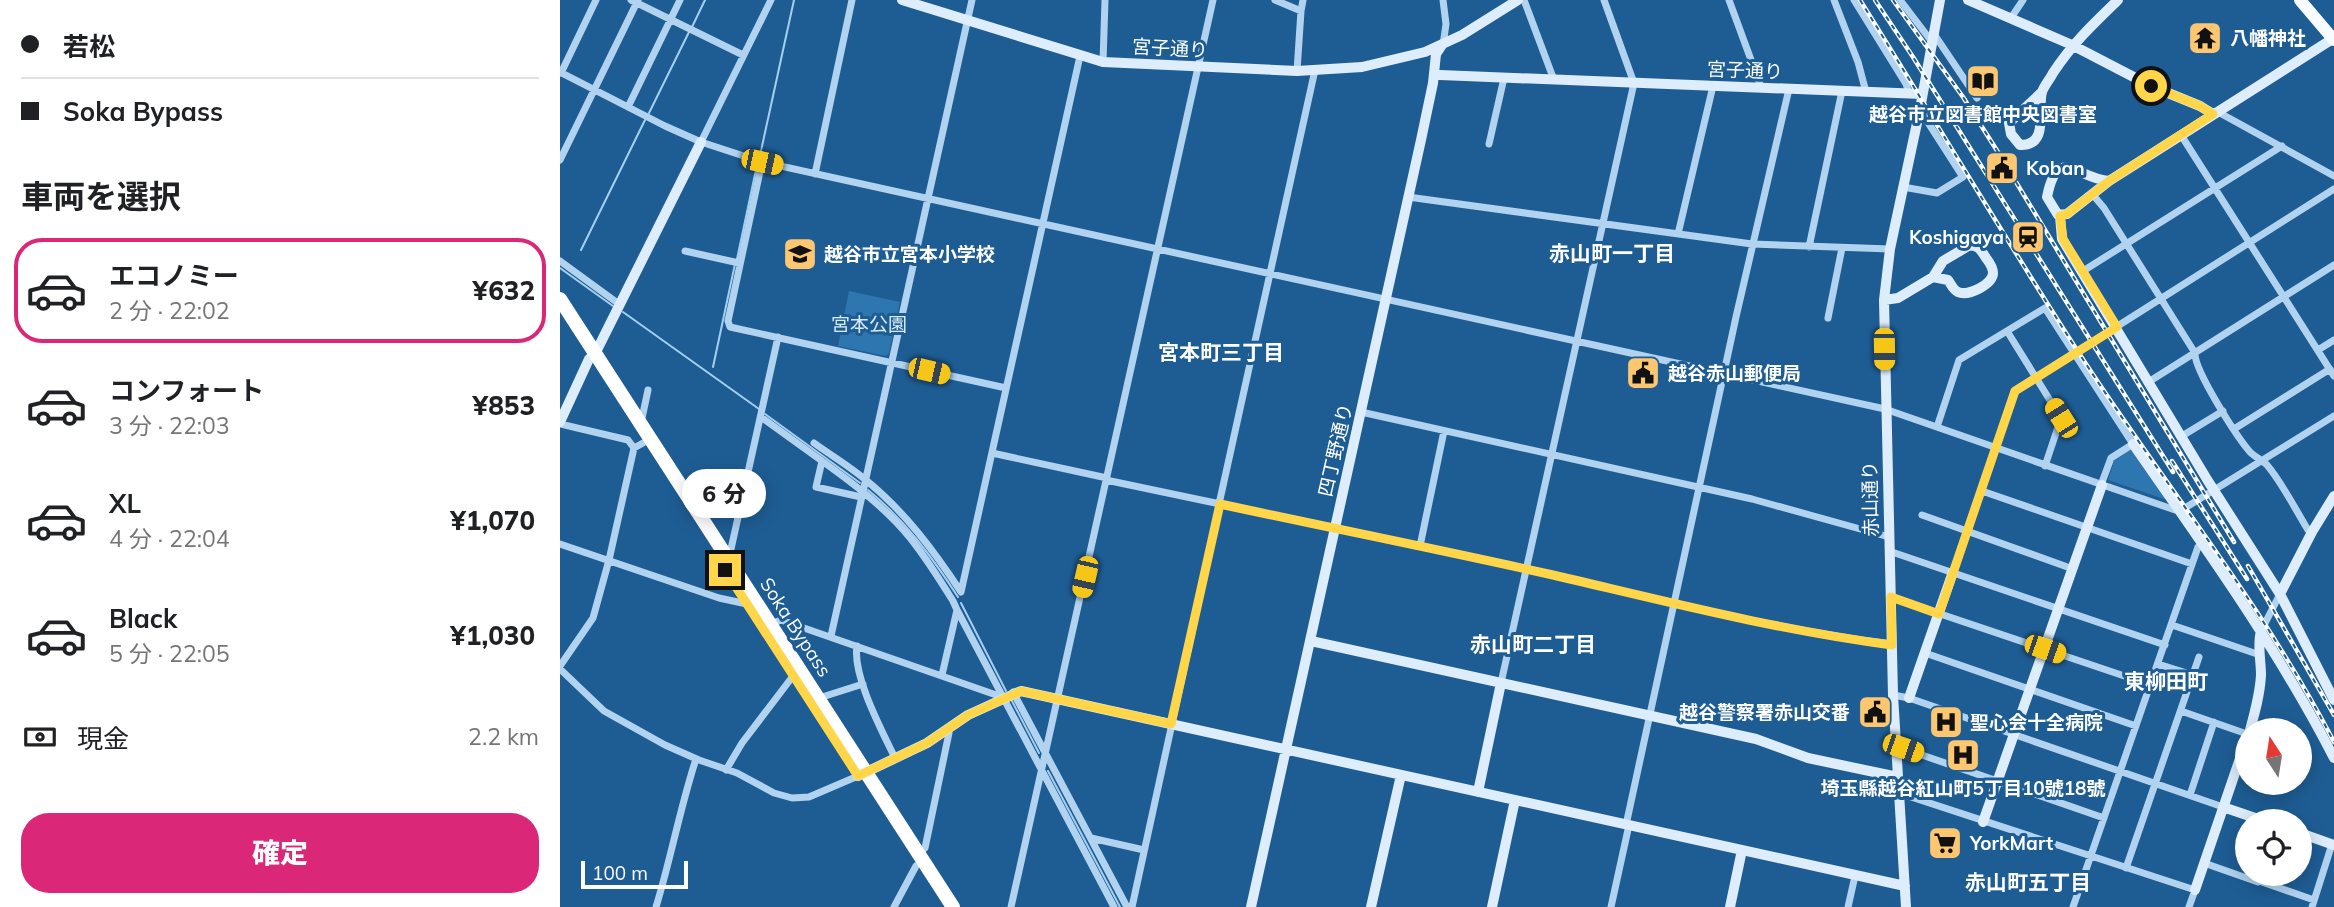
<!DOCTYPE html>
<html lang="ja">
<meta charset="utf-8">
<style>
:root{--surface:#fff;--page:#f6f6f6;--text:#202124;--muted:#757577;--line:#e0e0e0;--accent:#db2777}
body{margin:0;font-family:Mulish,"Noto Sans JP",sans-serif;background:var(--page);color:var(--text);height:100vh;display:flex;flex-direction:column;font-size:26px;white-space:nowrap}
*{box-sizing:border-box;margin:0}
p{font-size:23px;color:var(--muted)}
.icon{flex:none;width:38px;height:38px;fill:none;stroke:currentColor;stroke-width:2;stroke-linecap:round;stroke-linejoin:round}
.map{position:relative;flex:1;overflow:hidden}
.drawer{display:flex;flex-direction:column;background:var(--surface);width:560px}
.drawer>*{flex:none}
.guide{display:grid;align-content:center;height:154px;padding:0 21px;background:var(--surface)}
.needle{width:46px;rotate:348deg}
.buttons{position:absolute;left:1675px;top:718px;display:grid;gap:14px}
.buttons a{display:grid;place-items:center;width:77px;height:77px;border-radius:50%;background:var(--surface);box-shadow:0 4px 18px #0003;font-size:35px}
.scale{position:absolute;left:21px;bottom:18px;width:107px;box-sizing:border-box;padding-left:7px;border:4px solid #fff;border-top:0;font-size:19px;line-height:24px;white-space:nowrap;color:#fff;-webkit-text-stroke:5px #1e5d94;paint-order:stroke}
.end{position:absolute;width:32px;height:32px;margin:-16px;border:9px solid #ffd54a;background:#111;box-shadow:0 0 0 4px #111}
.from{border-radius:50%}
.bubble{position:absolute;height:49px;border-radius:24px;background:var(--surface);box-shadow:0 4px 18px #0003;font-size:23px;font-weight:800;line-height:49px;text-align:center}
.car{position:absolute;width:21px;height:42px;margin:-21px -10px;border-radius:9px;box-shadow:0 0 5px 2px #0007;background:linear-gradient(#f5c518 24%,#345 0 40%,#f5c518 0 76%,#345 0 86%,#f5c518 0)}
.guide b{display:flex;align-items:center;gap:24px;height:66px;font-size:26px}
.guide b+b{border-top:2px solid var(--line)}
.guide i{width:18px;height:18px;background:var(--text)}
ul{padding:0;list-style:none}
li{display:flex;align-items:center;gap:21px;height:105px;margin:0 14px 10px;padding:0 7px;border:4px solid transparent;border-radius:28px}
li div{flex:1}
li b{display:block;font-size:26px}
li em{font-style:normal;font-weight:800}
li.on{border-color:var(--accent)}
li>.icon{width:63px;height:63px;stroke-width:1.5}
h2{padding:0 21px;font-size:32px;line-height:84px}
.pay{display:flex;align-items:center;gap:18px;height:77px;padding:0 21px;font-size:26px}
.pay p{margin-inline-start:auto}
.primary-button{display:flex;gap:14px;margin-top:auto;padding:14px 21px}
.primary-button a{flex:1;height:80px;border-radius:28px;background:var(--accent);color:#fff;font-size:28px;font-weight:800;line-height:80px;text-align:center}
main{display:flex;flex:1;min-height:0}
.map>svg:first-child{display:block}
.green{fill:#2e76b0}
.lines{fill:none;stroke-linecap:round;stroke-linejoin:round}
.stream{stroke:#a4cff0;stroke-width:2}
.street{stroke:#b1d3ef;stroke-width:7}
.secondary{stroke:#deedfb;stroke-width:10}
.primary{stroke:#f8fbff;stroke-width:12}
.highway{stroke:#fff;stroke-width:14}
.rail-casing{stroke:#fff;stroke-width:4.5}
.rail{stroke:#1e5d94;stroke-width:2;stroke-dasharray:5;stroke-linecap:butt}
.route{stroke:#ffd54a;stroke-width:9}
.labels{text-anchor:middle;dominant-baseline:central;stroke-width:6;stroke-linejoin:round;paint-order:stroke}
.poi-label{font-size:19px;font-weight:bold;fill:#fff;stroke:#1e5d94;text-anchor:start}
.street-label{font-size:19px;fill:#fff;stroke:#1e5d94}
.park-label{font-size:19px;fill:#d7eafa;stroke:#1e5d94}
.neighbourhood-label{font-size:21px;font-weight:bold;fill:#fff;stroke:#1e5d94}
</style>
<main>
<section class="drawer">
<div class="guide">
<b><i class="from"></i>若松</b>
<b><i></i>Soka Bypass</b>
</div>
<h2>車両を選択</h2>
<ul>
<li class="on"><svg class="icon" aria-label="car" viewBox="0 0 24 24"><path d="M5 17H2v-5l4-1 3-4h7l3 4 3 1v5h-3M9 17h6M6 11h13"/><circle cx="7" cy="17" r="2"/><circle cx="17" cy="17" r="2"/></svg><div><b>エコノミー</b><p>2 分 · 22:02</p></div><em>¥632</em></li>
<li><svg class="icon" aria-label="car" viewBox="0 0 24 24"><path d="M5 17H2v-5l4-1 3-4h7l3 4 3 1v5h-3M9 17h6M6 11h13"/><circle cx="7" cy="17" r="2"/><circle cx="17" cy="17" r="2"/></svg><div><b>コンフォート</b><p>3 分 · 22:03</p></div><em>¥853</em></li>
<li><svg class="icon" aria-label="car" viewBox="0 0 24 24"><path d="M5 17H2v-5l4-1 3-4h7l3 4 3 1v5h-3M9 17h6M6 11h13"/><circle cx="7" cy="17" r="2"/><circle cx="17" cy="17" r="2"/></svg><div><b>XL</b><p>4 分 · 22:04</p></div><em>¥1,070</em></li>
<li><svg class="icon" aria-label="car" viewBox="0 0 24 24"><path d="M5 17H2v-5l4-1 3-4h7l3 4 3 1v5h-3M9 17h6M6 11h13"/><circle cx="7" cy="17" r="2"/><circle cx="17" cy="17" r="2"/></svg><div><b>Black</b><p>5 分 · 22:05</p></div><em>¥1,030</em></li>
</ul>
<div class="pay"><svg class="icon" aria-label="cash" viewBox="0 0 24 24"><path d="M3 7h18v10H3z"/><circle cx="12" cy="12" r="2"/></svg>現金<p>2.2 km</p></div>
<div class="primary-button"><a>確定</a></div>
</section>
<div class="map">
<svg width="1774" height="907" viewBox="0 0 1774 907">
<rect width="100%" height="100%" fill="#1e5d94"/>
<path class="green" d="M289,291L340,302L329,353L326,356L278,346Z
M1570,450L1574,451L1606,497L1604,499L1548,480L1554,461Z"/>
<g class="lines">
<path class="stream" d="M132,27L145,0
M88,115L129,32
M199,160L234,0
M21,250L85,120
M177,259L197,165
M0,268L53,306
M63,312L199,409
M153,367L175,264
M205,414L300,483
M308,490C345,520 372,557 398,597
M401,603L446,691
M452,701L479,753
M488,771L560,907"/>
<path class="street" d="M71,0L183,55
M715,0L741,11L743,0
M964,0L994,80
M1169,0L1201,87
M1274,0L1298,62L1306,92
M1294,0L1346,84L1349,93
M1340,0L1372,42
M1451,18L1463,0
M1374,34L1417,98
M883,45L886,24L883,0
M543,62L545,0
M737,71L741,11
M0,72L105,126L141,142L202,162L1325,409L1615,510L1618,508
M1,73L36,0
M68,107L120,0
M1658,112L1774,176
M1621,135L1774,376
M141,142L211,0
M929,144L944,78
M0,160L78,0
M202,162L168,321L170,327L446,388
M255,174L292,0
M1343,187L1377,193L1403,177L1360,110
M1533,195L1544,208L1635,353C1634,370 1677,437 1690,452C1695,457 1702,460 1707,465C1723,484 1735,509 1748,530L1752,532
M848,197L1192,244L1330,249
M1118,234L1153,86
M1249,247L1282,91
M125,251L179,263
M0,261L59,304
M1523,271L1722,146
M1268,318L1282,248
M1447,331L1501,418L1485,466
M1758,350L1774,340
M1590,381L1774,265
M801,412L1192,499L1329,537
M201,417L262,461L256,487L301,497
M81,423L88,390
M0,424L68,440L74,448L83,443
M1377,427L1399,360L1485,308L1573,444L1551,458L1541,485
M1674,429L1770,369
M1622,436L1663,411
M254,443C272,456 291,467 307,481C345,512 374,551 401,592L520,56
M432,453L547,478
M262,461C294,484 326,508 351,539C366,558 380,580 393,601L397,610L382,675
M546,480C687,510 827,538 967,569C1088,596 1209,629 1332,644
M1422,491L1632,564
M659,504L755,70
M1620,511L1774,416
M1362,515L1513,569
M0,544L159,598L187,604
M860,546L884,431
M1329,551L1605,645
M169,558L218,337
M1393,572L1455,391L1774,189
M1330,597L1591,685
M397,610L554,907
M211,624L221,620L442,697
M1612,625L1700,655
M1701,631L1720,594
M271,636L412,0
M297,646C292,675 322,731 335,758
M1365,653L1576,726
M1598,664L1633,675
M0,666L33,618L49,560L74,448
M0,669L44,711L105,745L139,760L177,773L214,793L232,798L249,797L298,776
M941,683L1074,83L1044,0
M453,692L567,907
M1333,695L1349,698L1663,807
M259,698L303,684
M1621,711L1687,734
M1336,746L1544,818
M166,770L182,743L233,676
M1339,793L1635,890L1629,907
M1630,795L1654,722
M1066,825L1176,317L1229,89
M531,838L584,850
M357,853L365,848L389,733L387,729
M1644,863L1698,882
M1566,868L1639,657
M1702,882L1754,900
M96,907C111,858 120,808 136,759
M334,907L356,866
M451,907L653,0
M572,907L660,504
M1051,907L1069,825
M1288,907L1295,876
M1513,907L1638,547L1643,544
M1752,907L1772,844"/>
<path class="secondary" d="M342,0L543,62L737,71L802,67L865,52L902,35L958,0
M1408,0L1512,45L1591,86L1640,106L1653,114
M880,75L1362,94
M1482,92L1449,123L1451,134L1460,145C1490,146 1477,109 1482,92C1484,86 1490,79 1493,73C1512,44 1533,24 1558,0
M1549,181C1517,179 1498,143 1487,197L1498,215L1507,214L1549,181L1774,38
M1500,216L1502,239L1648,481L1720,594L1774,700
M1324,300L1338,298L1373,277L1383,261L1410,245C1419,246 1421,250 1426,258C1429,262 1433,267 1433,273C1433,284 1408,297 1398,292C1393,290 1391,284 1388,280L1373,277
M0,422L29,359L35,354L141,142
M1573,444C1644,546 1717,647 1774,758
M1720,594L1752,532L1774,496
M751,641L1196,739L1248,758L1338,777
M1349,698L1393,572
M1690,730C1695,712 1700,694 1701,675C1701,660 1697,645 1701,631
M298,776L367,743L408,715L461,691L1345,886
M918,792L941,683
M1663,807L1704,821
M1423,822L1542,485
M1740,833L1774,845
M1635,890L1687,738
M691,907L861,140L873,83L876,54L882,45
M811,907L841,775
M932,907L955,800
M1170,907L1182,850
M1346,907L1333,695L1324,300L1330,249L1360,109L1380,0"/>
<path class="primary" d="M1740,0L1774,40"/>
<path class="highway" d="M0,299L393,907"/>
<g class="rail-casing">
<path id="rail" d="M1300,0C1375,120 1447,242 1524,361C1607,488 1704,607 1774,742
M1315,0L1353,57L1613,472
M1333,0L1403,97L1436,149L1674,542
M1612,461L1687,579
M1688,566L1774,715"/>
</g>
<use href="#rail" class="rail"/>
</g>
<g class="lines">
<path class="route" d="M165,570L298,776L367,743L408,715L461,691L611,724L660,504C771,528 882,550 993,575C1105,601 1217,630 1332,645L1331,597L1379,614L1455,391L1557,327L1503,239L1500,216L1507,214L1549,181L1653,114L1640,106L1591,86"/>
</g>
<defs>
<g id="temple-square" transform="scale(1.75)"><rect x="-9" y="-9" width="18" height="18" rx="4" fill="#fdc670" stroke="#1e5d94"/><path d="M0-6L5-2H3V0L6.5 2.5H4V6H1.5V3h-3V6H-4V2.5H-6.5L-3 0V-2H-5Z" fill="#111"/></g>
<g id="library-square" transform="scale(1.75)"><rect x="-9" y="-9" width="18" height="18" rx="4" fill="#fdc670" stroke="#1e5d94"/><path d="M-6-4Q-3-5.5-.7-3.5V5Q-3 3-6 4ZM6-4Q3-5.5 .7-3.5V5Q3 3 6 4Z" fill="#111"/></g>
<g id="civic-square" transform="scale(1.75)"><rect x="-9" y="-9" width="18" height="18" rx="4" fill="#fdc670" stroke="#1e5d94"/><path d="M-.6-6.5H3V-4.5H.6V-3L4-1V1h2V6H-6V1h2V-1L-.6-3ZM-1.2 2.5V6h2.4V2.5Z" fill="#111"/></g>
<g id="station-square" transform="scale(1.75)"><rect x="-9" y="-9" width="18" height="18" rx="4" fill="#fdc670" stroke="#1e5d94"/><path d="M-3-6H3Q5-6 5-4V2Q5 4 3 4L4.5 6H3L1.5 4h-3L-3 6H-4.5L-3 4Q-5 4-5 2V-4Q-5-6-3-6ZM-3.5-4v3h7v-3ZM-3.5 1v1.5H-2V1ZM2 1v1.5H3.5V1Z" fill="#111"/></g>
<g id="school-square" transform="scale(1.75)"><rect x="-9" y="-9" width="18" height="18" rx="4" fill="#fdc670" stroke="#1e5d94"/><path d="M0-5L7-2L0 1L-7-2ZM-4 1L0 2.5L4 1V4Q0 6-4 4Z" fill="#111"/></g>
<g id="hospital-square" transform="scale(1.75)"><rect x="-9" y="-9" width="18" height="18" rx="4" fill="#fdc670" stroke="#1e5d94"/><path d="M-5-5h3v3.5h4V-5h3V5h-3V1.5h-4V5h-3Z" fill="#111"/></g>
<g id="supermarket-square" transform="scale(1.75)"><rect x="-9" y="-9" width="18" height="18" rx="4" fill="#fdc670" stroke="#1e5d94"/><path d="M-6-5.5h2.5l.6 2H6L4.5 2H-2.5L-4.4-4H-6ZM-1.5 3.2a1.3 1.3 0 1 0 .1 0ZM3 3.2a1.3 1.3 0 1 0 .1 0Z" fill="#111"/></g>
</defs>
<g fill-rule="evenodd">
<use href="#temple-square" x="1645" y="38"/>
<use href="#library-square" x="1423" y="81"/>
<use href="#civic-square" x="1442" y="168"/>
<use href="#station-square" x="1468" y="237"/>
<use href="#school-square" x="240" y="254"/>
<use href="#civic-square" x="1083" y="373"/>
<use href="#civic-square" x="1315" y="712"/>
<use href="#hospital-square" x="1386" y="722"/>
<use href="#hospital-square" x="1403" y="755"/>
<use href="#supermarket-square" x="1385" y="843"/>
</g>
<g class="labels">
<g class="poi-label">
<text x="1670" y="38">八幡神社</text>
<text x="1423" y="114" text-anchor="middle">越谷市立図書館中央図書室</text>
<text x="1466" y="168">Koban</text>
<text x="1444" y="237" text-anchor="end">Koshigaya</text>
<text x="264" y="254">越谷市立宮本小学校</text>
<text x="1108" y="373">越谷赤山郵便局</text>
<text x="1290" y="712" text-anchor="end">越谷警察署赤山交番</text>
<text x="1410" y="722">聖心会十全病院</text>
<text x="1403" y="788" text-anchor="middle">埼玉縣越谷紅山町5丁目10號18號</text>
<text x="1410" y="843">YorkMart</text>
</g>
<g class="street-label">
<text transform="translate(610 48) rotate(3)">宮子通り</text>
<text transform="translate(1185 70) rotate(2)">宮子通り</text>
<text transform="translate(775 450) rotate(-77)">四丁野通り</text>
<text transform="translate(1310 499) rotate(-91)">赤山通り</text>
<text transform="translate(236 627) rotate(57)">Soka Bypass</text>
</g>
<g class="park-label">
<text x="309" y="324">宮本公園</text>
</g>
<g class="neighbourhood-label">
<text x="1052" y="253">赤山町一丁目</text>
<text x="661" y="352">宮本町三丁目</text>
<text x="973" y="644">赤山町二丁目</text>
<text x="1606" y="681">東柳田町</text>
<text x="1468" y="882">赤山町五丁目</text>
</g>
</g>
</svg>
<div class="buttons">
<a><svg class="needle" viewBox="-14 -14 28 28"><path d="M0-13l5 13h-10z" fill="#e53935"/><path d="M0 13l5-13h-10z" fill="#757577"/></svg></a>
<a><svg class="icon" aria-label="locate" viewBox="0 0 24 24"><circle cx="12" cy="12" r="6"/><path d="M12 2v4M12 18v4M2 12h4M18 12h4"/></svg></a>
</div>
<div class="scale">100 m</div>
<i class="end from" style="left:1591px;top:86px"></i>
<i class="end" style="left:165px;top:570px"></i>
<div class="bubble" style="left:122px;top:469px;width:84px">6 分</div>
<i class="car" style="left:202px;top:162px;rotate:102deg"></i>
<i class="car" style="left:1324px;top:349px;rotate:179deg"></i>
<i class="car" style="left:369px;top:371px;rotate:103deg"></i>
<i class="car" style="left:1501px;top:418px;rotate:328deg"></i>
<i class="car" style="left:525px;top:577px;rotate:193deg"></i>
<i class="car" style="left:1485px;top:649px;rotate:109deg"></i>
<i class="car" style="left:1343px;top:748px;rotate:109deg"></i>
</div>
</main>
